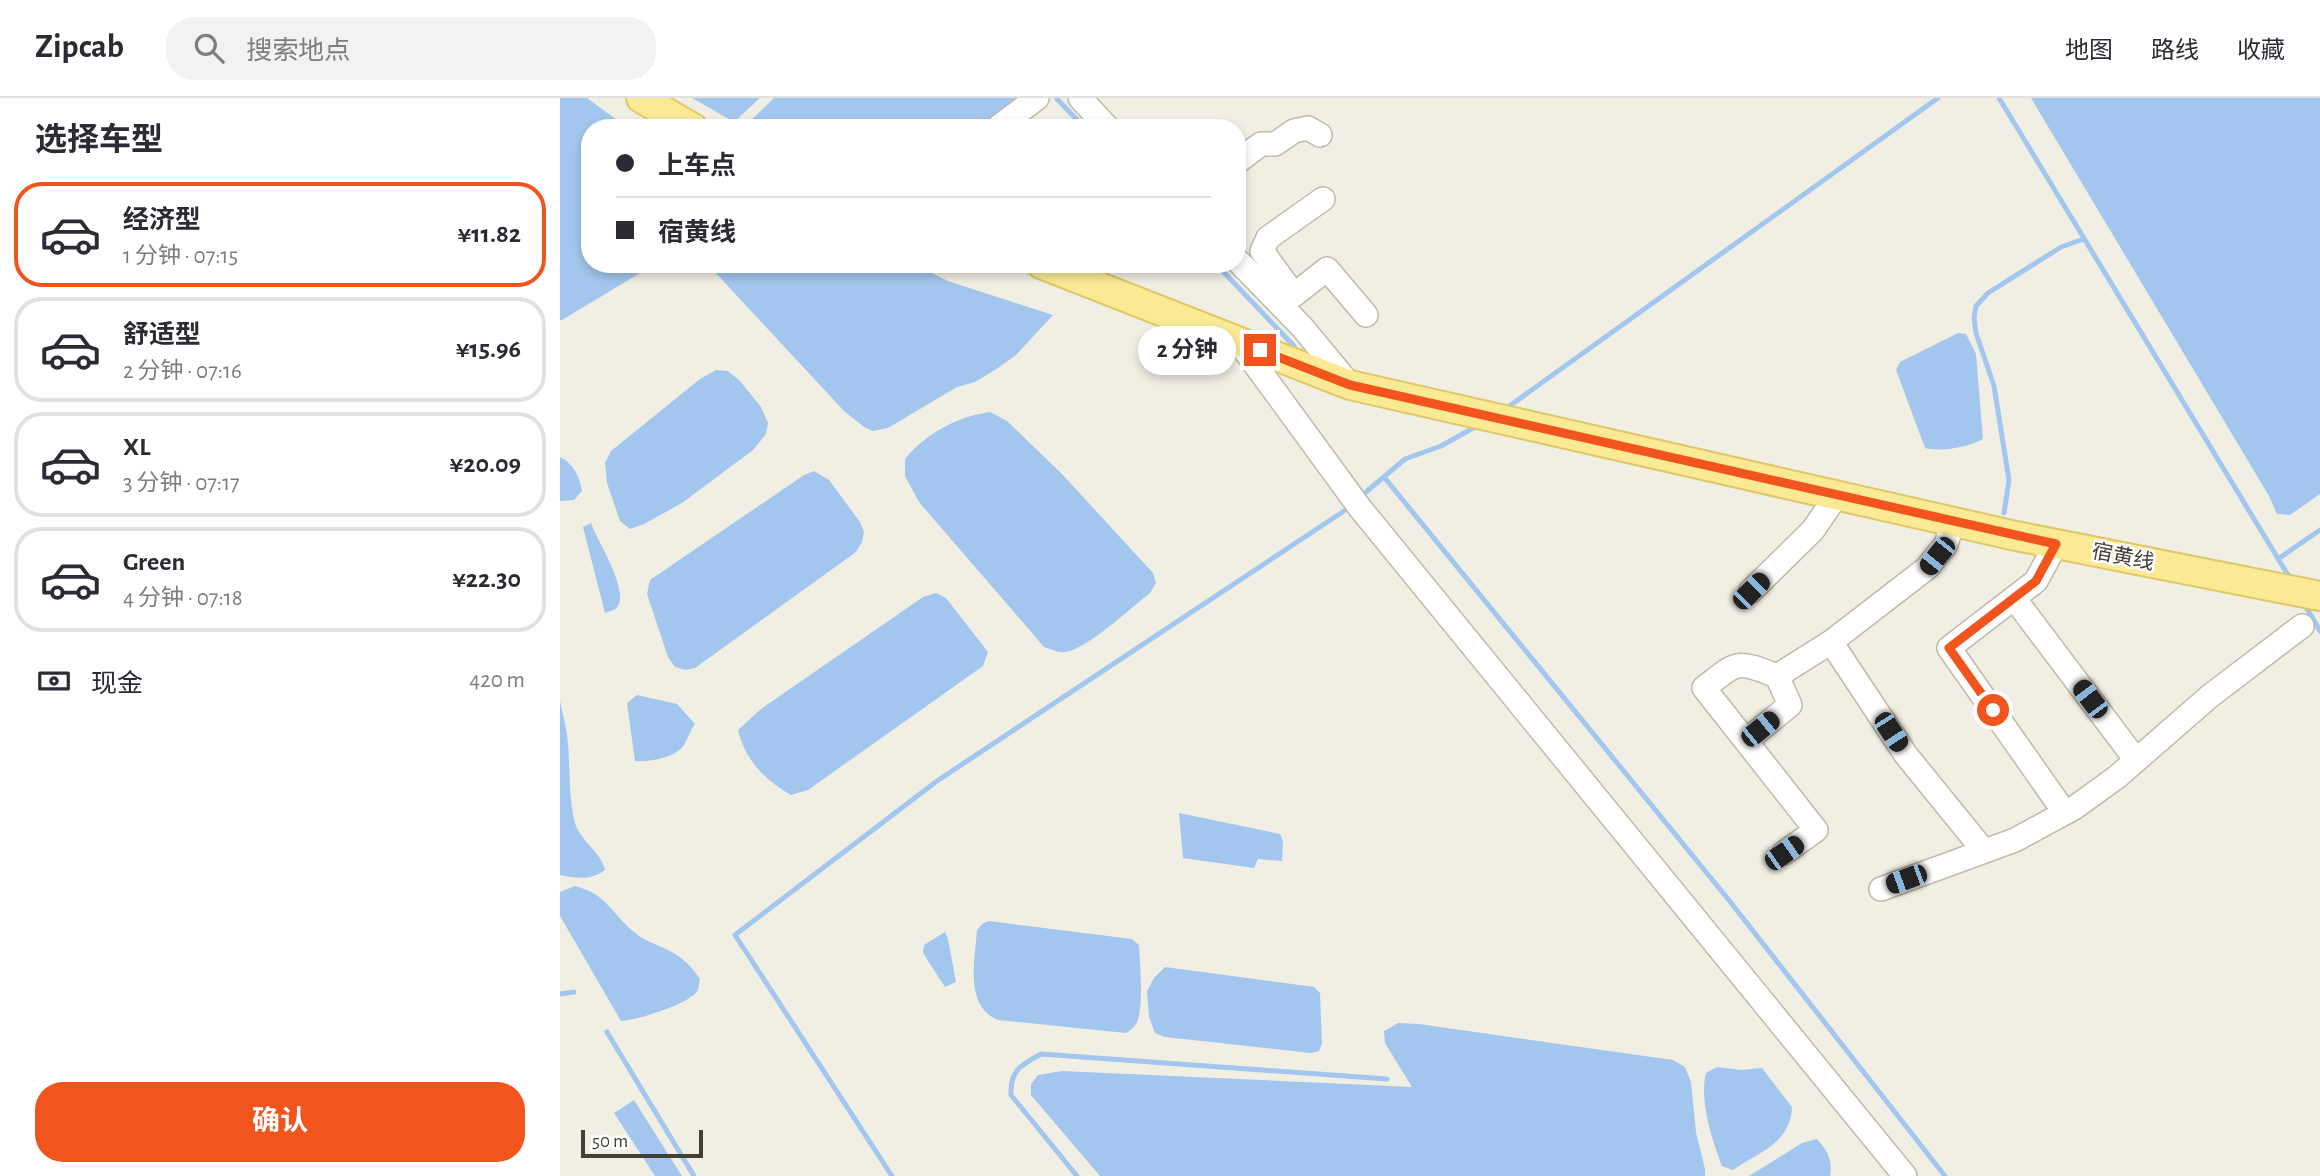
<!DOCTYPE html>
<html lang="zh">
<meta charset="utf-8">
<style>
:root{--surface:#fff;--page:#f2f2f3;--text:#2b2b33;--muted:#7c7c81;--line:#e1e1e2;--accent:#f1541c}
body{margin:0;font-family:"Alegreya Sans","Noto Sans SC",sans-serif;background:var(--page);color:var(--text);height:100vh;display:flex;flex-direction:column;font-size:26px;white-space:nowrap}
*{box-sizing:border-box;margin:0}
p{font-size:23px;color:var(--muted)}
.icon{flex:none;width:38px;height:38px;fill:none;stroke:currentColor;stroke-width:2;stroke-linecap:round;stroke-linejoin:round}
.map{position:relative;flex:1;overflow:hidden}
.side{display:flex;flex-direction:column;background:var(--surface);width:560px}
.side>*{flex:none}
.hud{position:absolute;left:21px;top:21px;width:665px;height:154px;border-radius:28px;box-shadow:0 4px 10px #0003;display:grid;align-content:center;height:154px;padding:0 35px;background:var(--surface)}
.scale{position:absolute;left:21px;bottom:18px;width:122px;box-sizing:border-box;padding-left:7px;border:4px solid #433f34;border-top:0;font-size:19px;line-height:24px;white-space:nowrap;color:#433f34;-webkit-text-stroke:5px #fff;paint-order:stroke}
.end{position:absolute;width:32px;height:32px;margin:-16px;border:9px solid #f1541c;background:#fff;box-shadow:0 0 0 4px #fff}
.from{border-radius:50%}
.bubble{position:absolute;height:49px;border-radius:24px;background:var(--surface);box-shadow:0 4px 10px #0003;font-size:23px;font-weight:700;line-height:49px;text-align:center}
.car{position:absolute;width:21px;height:42px;margin:-21px -10px;border-radius:9px;box-shadow:0 0 5px 2px #0007;background:linear-gradient(#222 24%,#8ab4d8 0 40%,#222 0 76%,#8ab4d8 0 86%,#222 0)}
.hud b{display:flex;align-items:center;gap:24px;height:66px;font-size:26px}
.hud b+b{border-top:2px solid var(--line)}
.hud i{width:18px;height:18px;background:var(--text)}
ul{padding:0;list-style:none}
li{display:flex;align-items:center;gap:21px;height:105px;margin:0 14px 10px;padding:0 21px;border:4px solid var(--line);border-radius:28px}
li div{flex:1}
li b{display:block;font-size:26px}
li em{font-style:normal;font-weight:700}
li.on{border-color:var(--accent)}
li>.icon{width:63px;height:63px;stroke-width:1.5}
h2{padding:0 35px;font-size:32px;line-height:84px}
.pay{display:flex;align-items:center;gap:18px;height:77px;padding:0 35px;font-size:26px}
.pay p{margin-inline-start:auto}
.button{display:flex;gap:14px;margin-top:auto;padding:14px 35px}
.button a{flex:1;height:80px;border-radius:28px;background:var(--accent);color:#fff;font-size:28px;font-weight:700;line-height:80px;text-align:center}
header{display:flex;align-items:center;gap:42px;box-sizing:border-box;height:98px;padding:0 35px;background:var(--surface);border-bottom:2px solid var(--line)}
header strong{font-size:33px}
nav{display:flex;gap:38px;margin-inline-start:auto;font-size:24px}
.search{width:490px;height:63px;background:var(--page);display:flex;align-items:center;gap:18px;box-sizing:border-box;padding:0 24px;border-radius:28px;color:var(--muted);font-size:26px}
main{display:flex;flex:1;min-height:0}
.map>svg:first-child{display:block}
.water{fill:#a2c6ed}
.lines{fill:none;stroke-linecap:round;stroke-linejoin:round}
.stream{stroke:#a2c6ed;stroke-width:5}
.minor-casing{stroke:#bfbaaa;stroke-width:26}
.major-casing{stroke:#dec866;stroke-width:32}
.minor{stroke:#fff;stroke-width:23}
.major{stroke:#fae995;stroke-width:28}
.route{stroke:#f1541c;stroke-width:9}
.labels{text-anchor:middle;dominant-baseline:central;stroke-width:5;stroke-linejoin:round;paint-order:stroke}
.street-label{font-size:21px;fill:#433f34;stroke:#fff}
</style>
<header>
<strong>Zipcab</strong>
<div class="search"><svg class="icon" aria-label="search" viewBox="0 0 24 24"><circle cx="10" cy="10" r="6"/><path d="M15 15l6 6"/></svg>搜索地点</div>
<nav><a>地图</a><a>路线</a><a>收藏</a></nav>
</header>
<main>
<section class="side">
<h2>选择车型</h2>
<ul>
<li class="on"><svg class="icon" aria-label="car" viewBox="0 0 24 24"><path d="M5 17H2v-5l4-1 3-4h7l3 4 3 1v5h-3M9 17h6M6 11h13"/><circle cx="7" cy="17" r="2"/><circle cx="17" cy="17" r="2"/></svg><div><b>经济型</b><p>1 分钟 · 07:15</p></div><em>¥11.82</em></li>
<li><svg class="icon" aria-label="car" viewBox="0 0 24 24"><path d="M5 17H2v-5l4-1 3-4h7l3 4 3 1v5h-3M9 17h6M6 11h13"/><circle cx="7" cy="17" r="2"/><circle cx="17" cy="17" r="2"/></svg><div><b>舒适型</b><p>2 分钟 · 07:16</p></div><em>¥15.96</em></li>
<li><svg class="icon" aria-label="car" viewBox="0 0 24 24"><path d="M5 17H2v-5l4-1 3-4h7l3 4 3 1v5h-3M9 17h6M6 11h13"/><circle cx="7" cy="17" r="2"/><circle cx="17" cy="17" r="2"/></svg><div><b>XL</b><p>3 分钟 · 07:17</p></div><em>¥20.09</em></li>
<li><svg class="icon" aria-label="car" viewBox="0 0 24 24"><path d="M5 17H2v-5l4-1 3-4h7l3 4 3 1v5h-3M9 17h6M6 11h13"/><circle cx="7" cy="17" r="2"/><circle cx="17" cy="17" r="2"/></svg><div><b>Green</b><p>4 分钟 · 07:18</p></div><em>¥22.30</em></li>
</ul>
<div class="pay"><svg class="icon" aria-label="cash" viewBox="0 0 24 24"><path d="M3 7h18v10H3z"/><circle cx="12" cy="12" r="2"/></svg>现金<p>420 m</p></div>
<div class="button"><a>确认</a></div>
</section>
<div class="map">
<svg width="1760" height="1078" viewBox="0 0 1760 1078">
<rect width="100%" height="100%" fill="#f1efe4"/>
<path class="water" d="M0,0H27L68,30H30V166H95L2,222H0Z
M132,0H200L174,24Z
M214,0H458L427,30H183Z
M1471,0H1760V396L1730,417L1717,416L1709,398Z
M158,166H354L388,183L493,217L456,257L435,272L415,284L397,289L328,330L313,333L304,329L284,313L153,172Z
M1398,235L1406,236L1416,256L1423,341C1408,349 1382,354 1365,350L1336,272L1340,264Z
M156,272L168,273L180,283L201,309L208,325L206,336L193,352L122,405L84,426L70,431L60,423L47,385L45,365L51,353L140,281Z
M430,314L447,323L502,376L593,475L596,485L590,495C572,509 526,552 505,554C498,555 491,551 484,549L359,404L345,378V361C365,336 398,318 430,314Z
M0,359C13,365 20,379 22,393L14,402L0,403Z
M254,373L269,382L300,424L304,434L302,444L296,454L135,570L126,572L115,569L108,559L87,496L90,482L244,377Z
M31,425C38,444 66,487 59,506C57,512 51,513 45,515L23,429Z
M376,495L386,500L428,554L423,568L248,692L231,697C205,682 185,662 178,632L201,611L363,499Z
M77,597L117,606L135,626C130,633 128,640 124,647C116,660 89,664 75,663L67,605Z
M0,603C3,617 7,632 8,646C10,668 9,708 16,728C23,745 41,754 45,772C31,783 16,780 0,777Z
M619,715L720,736L723,743L722,763L698,761L694,770L623,760Z
M15,788C47,796 51,815 74,834C86,845 104,848 117,857C127,864 134,872 140,881C139,885 139,889 138,892C131,906 77,922 61,923L0,818V794Z
M429,823L572,841L579,847C580,866 583,899 579,917C578,926 573,931 566,935L438,922C404,908 415,862 417,832L422,826Z
M385,834L388,841L396,884L385,889L363,855L364,847Z
M605,869L754,889L760,895L762,945L759,953L751,955L605,939L595,935L589,919L587,893L594,880Z
M838,925L859,926L1113,962L1125,969L1131,984L1136,1034L1145,1071V1078H540L471,997V986L478,977L502,973L852,989L825,945L824,933Z
M1157,969L1181,972L1202,970L1232,1009C1231,1045 1199,1054 1173,1072L1162,1068C1152,1042 1139,1002 1146,975Z
M74,1002L122,1078H95L54,1015Z
M1257,1041C1267,1052 1273,1062 1270,1078H1189L1242,1045Z"/>
<g class="lines">
<path class="stream" d="M1439,0L1731,482
M497,1L525,30
M656,166L734,248
M948,309L1378,0
M824,379L1168,801L1385,1078
M806,394L845,361L881,348L915,329
M1444,415L1449,382L1434,288L1416,235L1414,220L1416,208L1428,195L1501,149L1524,141
M1718,461L1760,432
M1746,509L1760,533
M0,896L14,894
M47,934L134,1078
M332,1078L175,837L377,683L784,413
M517,1078L451,997C450,972 461,967 481,956L827,981"/>
<g class="minor-casing">
<path id="minor" d="M520,0L548,30
M437,30L477,0
M677,64L701,46H715L734,33L748,30L760,37
M677,162L742,229L790,287
M734,197L702,153L708,140L763,101
M722,203L734,197L767,171L806,217
M678,243L800,410L1345,1078
M1496,446L1476,483L1389,550L1505,715
M1191,493L1253,432L1277,397
M1454,500L1576,662
M1271,544L1346,657L1424,753
M1186,643L1230,607L1217,578
M1224,755L1256,732L1144,590C1178,564 1175,561 1217,578L1271,544L1367,470L1386,446L1393,424
M1321,791L1455,742L1514,710L1557,679L1650,598L1742,528"/>
</g>
<g class="major-casing">
<path id="major" d="M81,0L133,30
M481,166L790,287L1456,438L1760,498"/>
</g>
<use href="#minor" class="minor"/>
<use href="#major" class="major"/>
</g>
<g class="lines">
<path class="route" d="M700,252L790,287L1496,446L1476,483L1389,550L1433,612"/>
</g>
<g class="labels">
<g class="street-label">
<text transform="translate(1563 459) rotate(11)">宿黄线</text>
</g>
</g>
</svg>
<div class="scale">50 m</div>
<i class="end from" style="left:1433px;top:612px"></i>
<i class="end" style="left:700px;top:252px"></i>
<div class="bubble" style="left:578px;top:228px;width:98px">2 分钟</div>
<i class="car" style="left:1377px;top:458px;rotate:219deg"></i>
<i class="car" style="left:1191px;top:493px;rotate:45deg"></i>
<i class="car" style="left:1530px;top:601px;rotate:323deg"></i>
<i class="car" style="left:1200px;top:631px;rotate:51deg"></i>
<i class="car" style="left:1331px;top:634px;rotate:147deg"></i>
<i class="car" style="left:1224px;top:755px;rotate:55deg"></i>
<i class="car" style="left:1346px;top:781px;rotate:250deg"></i>
<div class="hud">
<b><i class="from"></i>上车点</b>
<b><i></i>宿黄线</b>
</div>
</div>
</main>
